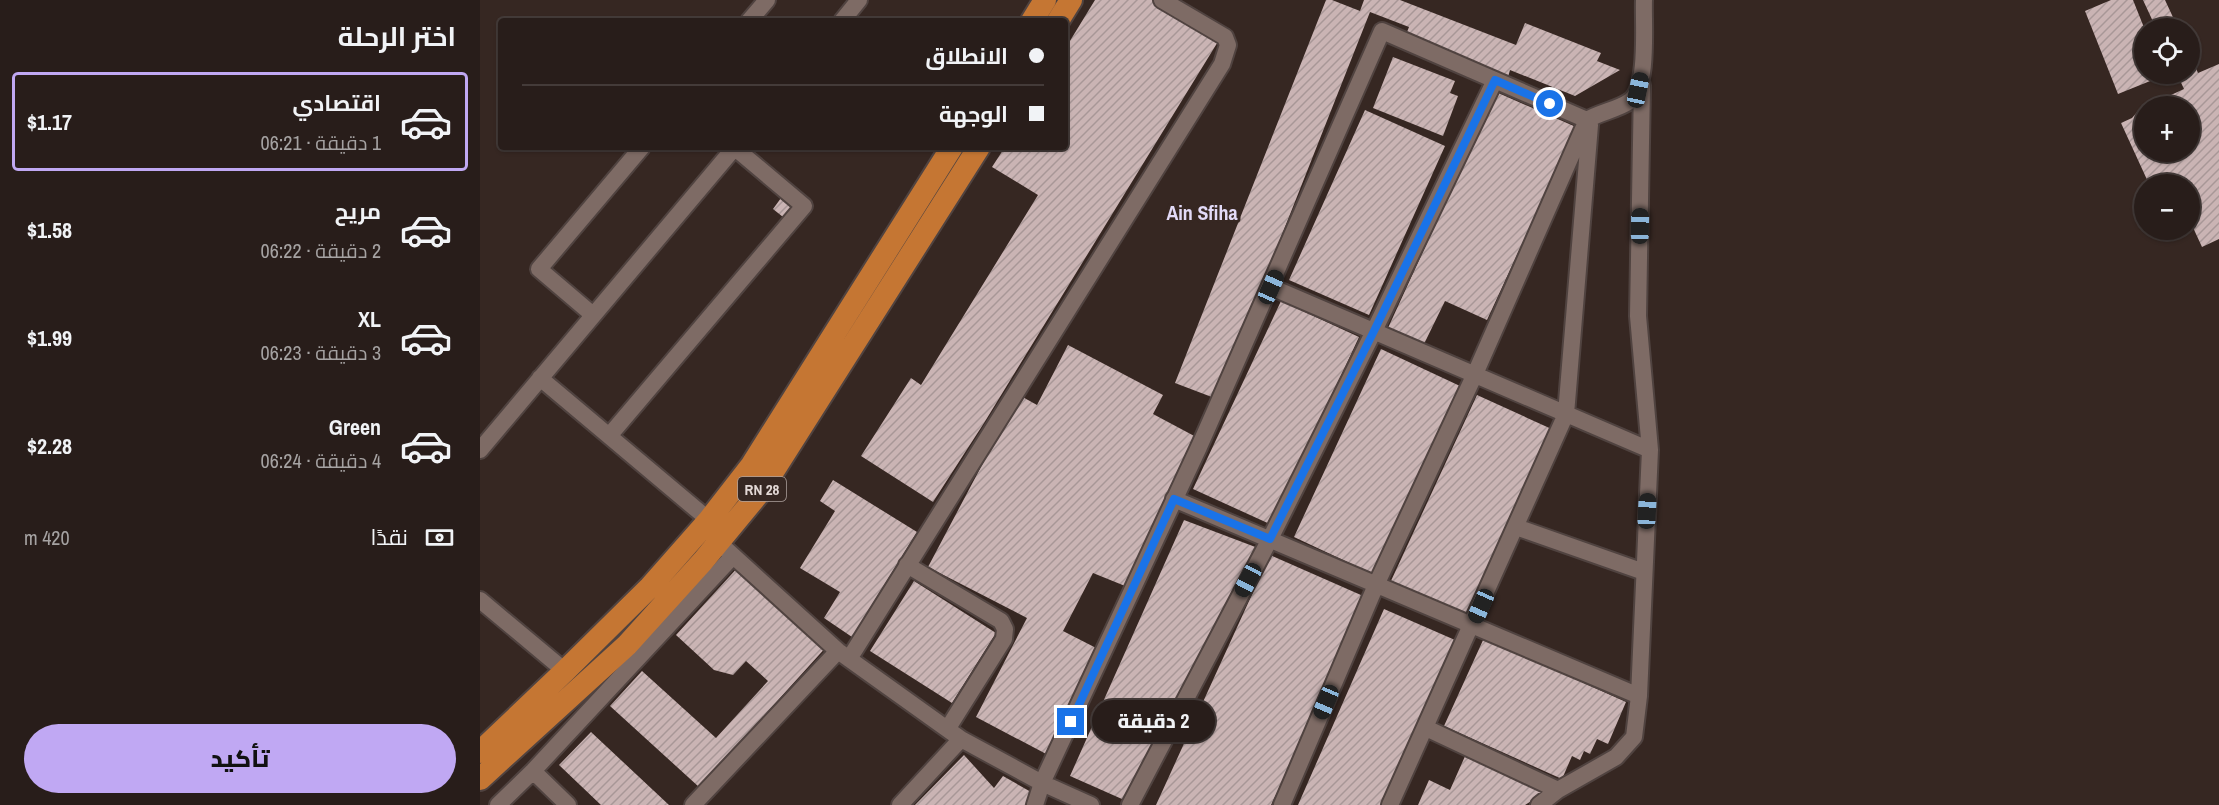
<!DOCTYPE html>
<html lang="ar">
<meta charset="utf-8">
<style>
:root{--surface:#281d1a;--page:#342a27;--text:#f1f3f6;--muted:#a5a2a2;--line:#443b39;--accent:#c0a8f3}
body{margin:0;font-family:"Archivo Narrow",Cairo,sans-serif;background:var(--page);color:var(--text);direction:rtl;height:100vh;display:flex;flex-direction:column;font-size:22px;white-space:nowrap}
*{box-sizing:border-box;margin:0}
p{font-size:20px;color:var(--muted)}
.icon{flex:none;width:33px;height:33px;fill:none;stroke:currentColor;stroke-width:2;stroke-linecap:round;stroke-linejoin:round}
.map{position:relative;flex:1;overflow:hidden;direction:ltr}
.sheet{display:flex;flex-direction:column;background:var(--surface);width:480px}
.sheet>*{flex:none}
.banner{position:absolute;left:18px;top:18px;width:570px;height:132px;border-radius:6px;box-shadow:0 2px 4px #0004,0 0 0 2px var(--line);direction:rtl;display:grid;align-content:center;height:132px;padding:0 24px;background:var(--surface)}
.buttons{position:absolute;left:1654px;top:18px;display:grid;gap:12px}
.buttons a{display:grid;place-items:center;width:66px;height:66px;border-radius:50%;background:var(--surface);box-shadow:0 2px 4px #0004,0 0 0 2px var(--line);font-size:30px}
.end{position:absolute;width:27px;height:27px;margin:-14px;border:8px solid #1a73e8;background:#fff;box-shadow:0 0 0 3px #fff}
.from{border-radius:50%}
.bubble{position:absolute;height:42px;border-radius:21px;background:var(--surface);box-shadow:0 2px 4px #0004,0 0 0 2px var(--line);font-size:20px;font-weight:800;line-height:42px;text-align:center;direction:rtl}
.car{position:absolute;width:18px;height:36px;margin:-18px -9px;border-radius:8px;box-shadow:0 0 4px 2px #0007;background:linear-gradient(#222 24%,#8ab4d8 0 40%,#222 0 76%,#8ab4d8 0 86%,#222 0)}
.banner b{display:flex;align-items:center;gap:21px;height:57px;font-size:22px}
.banner b+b{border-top:2px solid var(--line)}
.banner i{width:15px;height:15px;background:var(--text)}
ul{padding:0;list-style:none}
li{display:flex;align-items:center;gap:18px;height:99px;margin:0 12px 9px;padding:0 12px;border:3px solid transparent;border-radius:6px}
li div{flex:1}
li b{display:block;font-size:22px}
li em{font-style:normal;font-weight:800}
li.selected{border-color:var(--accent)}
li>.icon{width:54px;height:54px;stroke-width:1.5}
h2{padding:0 24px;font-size:27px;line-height:72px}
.pay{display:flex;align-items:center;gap:15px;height:66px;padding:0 24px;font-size:22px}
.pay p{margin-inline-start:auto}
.primary-button{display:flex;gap:12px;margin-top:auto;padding:12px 24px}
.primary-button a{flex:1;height:69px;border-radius:36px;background:var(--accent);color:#111;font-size:24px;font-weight:800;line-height:69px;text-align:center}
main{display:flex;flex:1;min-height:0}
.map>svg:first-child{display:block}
.building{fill:url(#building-hatch)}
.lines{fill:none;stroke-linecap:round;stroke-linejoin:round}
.minor-casing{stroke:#504340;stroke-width:20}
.highway-casing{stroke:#504340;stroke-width:26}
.minor{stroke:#7e6b65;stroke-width:16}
.highway{stroke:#c57633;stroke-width:22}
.route{stroke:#1a73e8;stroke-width:8}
.labels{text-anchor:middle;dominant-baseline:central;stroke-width:6;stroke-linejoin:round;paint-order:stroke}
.shield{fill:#362722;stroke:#afa39f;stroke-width:1.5}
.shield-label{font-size:15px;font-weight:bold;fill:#e3d8d5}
.quarter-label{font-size:20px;font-weight:bold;fill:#e2daf7;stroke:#362722}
</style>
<main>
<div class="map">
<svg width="1739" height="805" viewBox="0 0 1739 805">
<defs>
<pattern id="building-hatch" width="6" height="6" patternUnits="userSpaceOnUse" patternTransform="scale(1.5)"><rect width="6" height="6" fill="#cab4b4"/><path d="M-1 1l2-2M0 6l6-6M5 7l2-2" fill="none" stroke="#a89797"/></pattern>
</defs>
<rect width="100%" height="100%" fill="#362722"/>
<path class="building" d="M615,0H673L739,40L504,423L453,502L381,456L431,378L441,385L558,195L512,167L525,147H585V49Z
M846,0H852L880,11L884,0H920L1036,45L1045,23L1121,53L1117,61L1140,70L1095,96L1030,70L1028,77L925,37L929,27L890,12L737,399L695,383Z
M1631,0H1653L1665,30V74H1684L1685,75L1638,94L1605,11Z
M1663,0H1685L1698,28H1676Z
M1710,55L1718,73L1739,64V239L1722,247L1710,221V184H1669L1641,123L1652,118L1659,110L1665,107V152H1710V106H1667L1704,89L1697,74H1710Z
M913,57L975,81L970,93L978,96L963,136L893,108Z
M1016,92L1096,127L1007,320L965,301L944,344L908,328Z
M885,110L965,146L889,315L809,280Z
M301,198L312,206L303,217L293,209Z
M801,301L879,337L792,525L713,489Z
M588,345L683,395L673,414L718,438L650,588L613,573L583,631L622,651L570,756L496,717L547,618L448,567L539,395L557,405Z
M901,349L980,386L893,574L814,537Z
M997,395L1076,431L989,619L910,583Z
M353,480L437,532L372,637L344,618L360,592L320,568L355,511L340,501Z
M704,520L778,548L651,803L590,776Z
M790,555L890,599L791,805H676Z
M260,565L348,645L219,787L130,706L162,671L236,738L288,681L266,661L253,675L234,670L196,635Z
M434,581L516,633L472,703L390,651Z
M904,609L975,640L903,805H818Z
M1004,638L1146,702L1128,744L1117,739L1110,754L1104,751L1100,760L1092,756L1082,779L964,726Z
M111,732L189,805H121L79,765Z
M986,754L1067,791L1045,805H938L949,780L970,790Z
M484,755L514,788L523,776L551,792L547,805H435Z"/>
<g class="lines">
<g class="minor-casing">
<path id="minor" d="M269,21L287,0
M362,21L379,0
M791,287L1170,450
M113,315L59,269L162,147
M60,378L229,520
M129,436L324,206L255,148
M0,450L255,147
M694,499L1159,696
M1036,527L1164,572
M238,542L358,651L481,739L562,783L611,805
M427,565L521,621L525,629L524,639L468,728
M0,600L85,671
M369,659L742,64L748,45L745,37L682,0
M946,728L1078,790
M53,771L88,805
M18,805L53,771L253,556
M213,805L358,651
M420,805L481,739
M555,805L562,783L719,447L902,31L1107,120C1120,112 1137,110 1150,101C1169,87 1163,23 1164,0
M650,805L790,539L894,331L1015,80
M802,805L896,585L995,374L1107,120
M910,805L1086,414L1110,125
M1059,805L1078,790L1136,757L1154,737L1159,696L1170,450L1158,316L1162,85"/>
</g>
<g class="highway-casing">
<path id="highway" d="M552,21L565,0
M578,21L591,0
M0,752L85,671L170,587L229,520L271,466L472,147
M0,779L147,645L223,561L280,492L499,147"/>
</g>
<use href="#minor" class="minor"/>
<use href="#highway" class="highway"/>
</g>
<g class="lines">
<path class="route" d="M591,722L694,499L790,539L894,331L1015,80L1070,104"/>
</g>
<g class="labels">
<rect class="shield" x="258" y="477" width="48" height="24" rx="4.5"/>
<g class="shield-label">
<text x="282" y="489">RN 28</text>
</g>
<g class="quarter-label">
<text x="722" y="212">Ain Sfiha</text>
</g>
</g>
</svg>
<div class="buttons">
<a><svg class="icon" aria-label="locate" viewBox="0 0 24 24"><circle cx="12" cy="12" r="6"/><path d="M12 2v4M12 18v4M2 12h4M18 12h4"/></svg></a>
<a>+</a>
<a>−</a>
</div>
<i class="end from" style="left:1070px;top:104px"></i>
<i class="end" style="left:591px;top:722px"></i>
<div class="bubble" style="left:612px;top:700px;width:123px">2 دقيقة</div>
<i class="car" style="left:1158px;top:90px;rotate:12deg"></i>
<i class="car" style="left:1160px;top:226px;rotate:1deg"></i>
<i class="car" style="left:791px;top:287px;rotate:24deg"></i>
<i class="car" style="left:1167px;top:511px;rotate:3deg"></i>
<i class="car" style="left:768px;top:580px;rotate:208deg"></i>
<i class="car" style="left:1001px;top:606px;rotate:204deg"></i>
<i class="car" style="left:846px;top:702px;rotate:203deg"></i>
<div class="banner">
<b><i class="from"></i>الانطلاق</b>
<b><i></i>الوجهة</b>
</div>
</div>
<section class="sheet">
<h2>اختر الرحلة</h2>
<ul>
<li class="selected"><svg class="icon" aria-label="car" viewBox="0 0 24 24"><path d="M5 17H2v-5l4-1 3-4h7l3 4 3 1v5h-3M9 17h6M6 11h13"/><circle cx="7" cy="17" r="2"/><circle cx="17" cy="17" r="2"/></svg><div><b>اقتصادي</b><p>1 دقيقة · 06:21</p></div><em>$1.17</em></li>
<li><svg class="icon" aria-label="car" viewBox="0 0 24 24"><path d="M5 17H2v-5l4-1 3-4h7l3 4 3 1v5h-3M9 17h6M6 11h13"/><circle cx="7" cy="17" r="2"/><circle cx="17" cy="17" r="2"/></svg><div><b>مريح</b><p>2 دقيقة · 06:22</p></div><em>$1.58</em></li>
<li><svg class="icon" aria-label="car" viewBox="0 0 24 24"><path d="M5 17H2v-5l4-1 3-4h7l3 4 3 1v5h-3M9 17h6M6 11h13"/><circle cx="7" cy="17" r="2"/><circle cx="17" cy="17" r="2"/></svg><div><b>XL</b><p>3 دقيقة · 06:23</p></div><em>$1.99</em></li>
<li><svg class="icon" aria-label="car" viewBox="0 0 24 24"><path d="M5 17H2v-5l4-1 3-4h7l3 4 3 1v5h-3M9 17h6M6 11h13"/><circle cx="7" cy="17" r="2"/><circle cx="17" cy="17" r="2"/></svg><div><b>Green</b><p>4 دقيقة · 06:24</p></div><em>$2.28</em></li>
</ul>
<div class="pay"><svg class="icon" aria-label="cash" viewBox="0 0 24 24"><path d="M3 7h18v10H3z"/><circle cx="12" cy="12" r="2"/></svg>نقدًا<p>420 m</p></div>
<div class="primary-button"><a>تأكيد</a></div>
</section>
</main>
